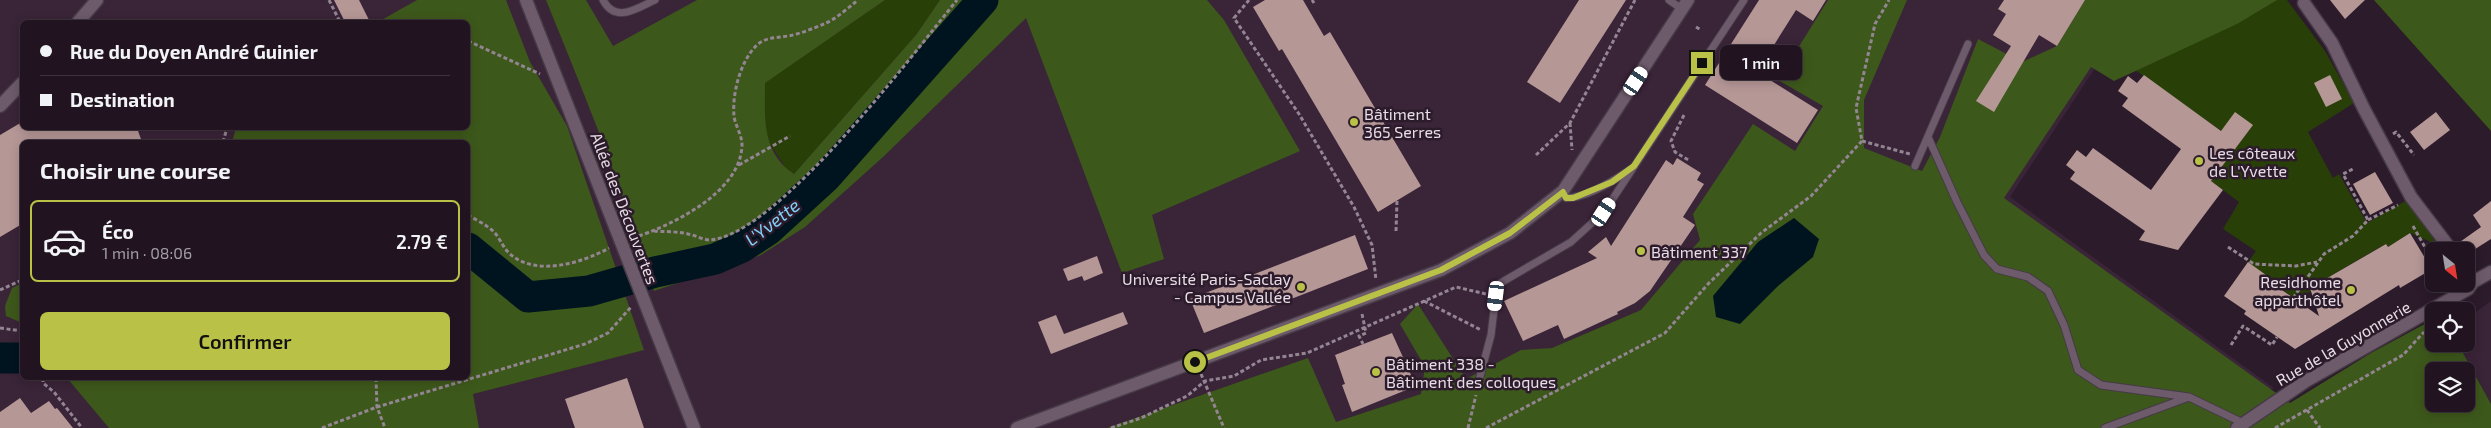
<!DOCTYPE html>
<html lang="fr">
<meta charset="utf-8">
<style>
:root{--surface:#211420;--page:#291d29;--text:#f1f3f6;--muted:#a29ea5;--line:#3e333e;--accent:#b9c146}
body{margin:0;font-family:"Exo 2",sans-serif;background:var(--page);color:var(--text);height:100vh;display:flex;flex-direction:column;font-size:19px;white-space:nowrap}
*{box-sizing:border-box;margin:0}
p{font-size:16px;color:var(--muted)}
.icon{flex:none;width:28px;height:28px;fill:none;stroke:currentColor;stroke-width:2;stroke-linecap:round;stroke-linejoin:round}
.map{position:relative;flex:1;overflow:hidden}
.side{position:absolute;left:20px;top:140px;width:450px;height:240px;display:flex;flex-direction:column;background:var(--surface);border-radius:8px;box-shadow:0 2px 12px #0003,0 0 0 1px var(--line)}
.side>*{flex:none}
.banner{position:absolute;left:20px;top:20px;width:450px;height:110px;border-radius:8px;box-shadow:0 2px 12px #0003,0 0 0 1px var(--line);display:grid;align-content:center;height:110px;padding:0 20px;background:var(--surface)}
.needle{width:32px;rotate:150deg}
.controls{position:absolute;left:2425px;top:242px;display:grid;gap:10px}
.controls a{display:grid;place-items:center;width:50px;height:50px;border-radius:8px;background:var(--surface);box-shadow:0 2px 12px #0003,0 0 0 1px var(--line);font-size:25px}
.end{position:absolute;width:22px;height:22px;margin:-11px;border:6px solid #b9c146;background:#111;box-shadow:0 0 0 2px #111}
.from{border-radius:50%}
.bubble{position:absolute;height:35px;border-radius:8px;background:var(--surface);box-shadow:0 2px 12px #0003,0 0 0 1px var(--line);font-size:16px;font-weight:600;line-height:35px;text-align:center}
.car{position:absolute;width:15px;height:30px;margin:-15px -8px;border-radius:6px;box-shadow:0 0 4px 1px #0007;background:linear-gradient(#fff 24%,#345 0 40%,#fff 0 76%,#345 0 86%,#fff 0)}
.banner b{display:flex;align-items:center;gap:18px;height:48px;font-size:19px}
.banner b+b{border-top:1px solid var(--line)}
.banner i{width:12px;height:12px;background:var(--text)}
ul{padding:0;list-style:none}
li{display:flex;align-items:center;gap:15px;height:82px;margin:0 10px 8px;padding:0 10px;border:2px solid transparent;border-radius:8px}
li div{flex:1}
li b{display:block;font-size:19px}
li em{font-style:normal;font-weight:600}
li.on{border-color:var(--accent)}
li>.icon{width:45px;height:45px;stroke-width:1.5}
h2{padding:0 20px;font-size:22px;line-height:60px}
.primary-button{display:flex;gap:10px;margin-top:auto;padding:10px 20px}
.primary-button a{flex:1;height:58px;border-radius:8px;background:var(--accent);color:#111;font-size:20px;font-weight:600;line-height:58px;text-align:center}
.map>svg:first-child{display:block}
.built{fill:#3a2438;fill-rule:evenodd}
.green{fill:#293f08}
.forest{fill:#3d581b;fill-rule:evenodd}
.water{fill:#00141f}
.lines{fill:none;stroke-linecap:round;stroke-linejoin:round}
.river{stroke:#00141f;stroke-width:31}
.building{fill:#b59796}
.service-casing{stroke:#463a46;stroke-width:9}
.minor-casing{stroke:#463a46;stroke-width:15}
.tertiary-casing{stroke:#463a46;stroke-width:15}
.path{stroke:#938592;stroke-width:3;stroke-dasharray:4 2.5;stroke-linecap:butt}
.service{stroke:#6d5a6b;stroke-width:7}
.minor{stroke:#6d5a6b;stroke-width:12}
.tertiary{stroke:#6d5a6b;stroke-width:12}
.route{stroke:#b9c146;stroke-width:6}
.poi-dot{fill:#b9c146;stroke:#2c1b2b;stroke-width:2}
.labels{text-anchor:middle;dominant-baseline:central;stroke-width:5;stroke-linejoin:round;paint-order:stroke}
.poi-label{font-size:16px;fill:#e8dde7;stroke:#2c1b2b;text-anchor:start}
.street-label{font-size:16px;fill:#e8dde7;stroke:#2c1b2b}
.water-label{font-size:18px;font-style:italic;fill:#81d1fa;stroke:#2c1b2b}
</style>
<div class="map">
<svg width="2491" height="428" viewBox="0 0 2491 428">
<rect width="100%" height="100%" fill="#2c1b2b"/>
<path class="built" d="M0,0H2189L2107,50L2010,197L2274,388L2168,428H0ZM22,22H468V128H22ZM22,142H468V378H22Z
M2491,301V404L2458,344H2466V319Z"/>
<path class="green" d="M885,0H940L916,35L794,174L786,168L766,138L764,83Z
M2189,0H2287L2325,51L2354,103L2308,132L2333,178L2339,174L2367,223L2407,200L2438,245L2410,233L2388,247L2386,244L2380,247L2310,288L2311,291L2296,300L2248,262L2256,251L2223,229L2239,202L2211,181L2252,125L2221,131L2107,50Z"/>
<path class="forest" d="M417,0H506L530,62L567,126L644,350L473,394L479,428H109L67,378H468V142H232L236,128H468V22H378Z
M546,0H586L613,46L697,0H885L765,83C765,118 761,152 794,174L916,35L940,0H1207L1224,20L1300,151L1152,215L1164,259L1122,273L1026,18L883,157L805,227L761,255L654,291C624,191 585,96 546,0Z
M1828,0H1907L1864,100V148L1922,171L1940,137L1978,39L2022,62L2057,46L2085,0H2277L2237,24L2114,81L2091,67L2004,198L2290,403L2371,353L2434,319V344H2458L2491,404V428H1107L1308,358L1336,422L1421,394L1425,367L1400,324L1418,304L1466,379L1521,350L1552,348L1641,310L1700,240L1693,214L1753,124L1795,151L1823,106L1778,80ZM2434,371H2466V404H2434Z
M2374,0H2491V131Z
M22,283V323L6,316L5,306L12,288Z"/>
<path class="water" d="M1794,218L1819,239L1813,257L1778,286L1740,324L1716,317L1713,296L1758,242Z"/>
<g class="lines">
<path class="river" d="M468,248L528,297L589,291L655,272L715,259L742,247L768,230L826,177L983,0
M0,358H22"/>
</g>
<path class="building" d="M334,0H359L370,22H345Z
M1265,0H1303L1324,36L1330,32L1421,186L1378,212L1282,49L1279,51L1253,7Z
M1579,0H1626L1560,103L1527,82Z
M1759,0H1826L1813,21L1796,10L1757,72L1818,110L1797,143L1705,85Z
M2004,0H2085L2057,46L2039,35L1994,112L1976,101L2011,46L1993,35L2006,14L1998,9Z
M2330,0H2365L2345,19Z
M2144,75L2221,131L2235,112L2253,125L2211,181L2223,190L2178,250L2139,240L2145,231L2070,179L2075,172L2066,165L2077,150L2086,157L2093,148L2151,190L2181,149L2122,106L2128,98L2118,91L2128,76L2137,83Z
M2330,75L2342,99L2326,107L2314,83Z
M2436,112L2450,130L2424,150L2410,132Z
M22,122V128H137L142,142H22V224L0,237V135Z
M1677,158L1701,173L1697,180L1704,184L1683,217L1695,225L1650,291L1635,303L1617,312L1618,314L1564,339L1558,325L1523,341L1504,301L1597,258L1588,252L1606,237L1611,246L1666,160L1673,165Z
M2375,172L2393,203L2370,215L2353,184Z
M2491,201V239L2472,251H2460L2457,244L2481,227L2473,215Z
M2410,233L2425,258L2434,252V268L2400,288L2399,285L2295,349L2244,314L2246,311L2224,296L2248,262L2277,283L2275,285L2319,316L2310,288L2386,244L2388,247Z
M1355,235L1368,269L1204,333L1190,299Z
M1097,256L1103,273L1084,281L1082,276L1068,281L1063,269Z
M1123,312L1128,324L1051,354L1038,322L1056,315L1064,334Z
M1392,333L1416,386L1352,412L1342,385L1345,384L1335,355Z
M627,378L644,428H575L565,399Z
M20,398L31,413L49,401L55,409L57,408L73,428H0V412Z"/>
<g class="lines">
<g class="service-casing">
<path id="service" d="M603,0C616,24 637,8 655,0
M1669,0L1682,9
M1928,137L1957,202L1984,255L1997,269L2028,277L2048,291L2064,325L2078,370L2101,385L2189,397
M1915,166L1968,44
M1563,191L1566,198C1586,198 1615,180 1631,169
M1478,384L1491,335L1497,285L1571,242L1604,212L1744,0
M2105,428L2189,397L2243,423"/>
</g>
<g class="minor-casing">
<path id="minor" d="M526,0L694,428
M2304,3L2332,43L2364,109L2411,197L2452,251
M78,22L97,0
M0,106L22,83
M2466,271L2473,282
M1017,428L1441,270L1510,233L1563,191L1688,0"/>
</g>
<g class="tertiary-casing">
<path id="tertiary" d="M2237,428L2306,381L2468,289L2473,282L2491,272"/>
</g>
<path class="path" d="M329,0L340,22
M1249,0L1234,18L1299,114L1354,207L1372,245L1376,280
M1312,0L1314,3
M1696,27L1701,30
M468,41L540,74
M1684,115L1671,141L1675,152L1690,161
M1570,123L1572,150
M2393,134L2396,132L2414,155
M1862,141L1910,154
M223,142L227,128
M1536,155L1570,123L1635,0
M739,165L790,136
M468,215C476,220 487,225 494,232C500,238 503,248 510,254C536,277 582,263 609,248
M2368,220L2398,205
M2413,226L2426,249
M654,231C665,232 677,231 688,234C695,235 703,240 710,240C777,235 913,54 957,0
M1396,231L1397,201
M633,238C673,225 741,192 742,145C742,135 735,125 734,116C732,94 740,64 754,48C763,37 776,38 788,36C800,34 814,28 824,24C836,19 848,8 858,0
M2228,247L2254,264L2296,266L2317,262
M0,290L22,280
M2293,298L2324,254L2353,236L2368,220L2343,174L2353,169
M1424,301L1481,330
M1362,314L1366,333L1359,336L1363,344
M0,328L22,331
M2231,345L2243,326L2272,345L2277,337
M1201,374L1224,428
M43,378V383L54,392L82,428
M376,378L377,407L385,428
M2307,410L2320,428
M322,428L377,407L585,344L608,333L631,307
M1111,428L1141,418L1187,396L1205,381L1234,376L1261,360L1307,353L1456,287L1486,294
M1468,428L1476,395
M1486,428L1665,333L1708,284L1761,233L1811,196L1862,141L1856,108L1875,24L1889,0
M2275,428L2403,355L2424,332"/>
<use href="#service" class="service"/>
<use href="#minor" class="minor"/>
<use href="#tertiary" class="tertiary"/>
</g>
<g class="lines">
<path class="route" d="M1195,362L1441,270L1510,233L1563,192L1566,198H1573L1612,182L1634,166L1702,63"/>
</g>
<g class="poi-dot">
<circle cx="1354" cy="122" r="5"/>
<circle cx="2199" cy="161" r="5"/>
<circle cx="1641" cy="251" r="5"/>
<circle cx="1301" cy="287" r="5"/>
<circle cx="2351" cy="290" r="5"/>
<circle cx="1376" cy="372" r="5"/>
</g>
<g class="labels">
<g class="poi-label">
<text x="1364" y="113">Bâtiment<tspan x="1364" dy="18">365 Serres</tspan></text>
<text x="2209" y="152">Les côteaux<tspan x="2209" dy="18">de L'Yvette</tspan></text>
<text x="1651" y="251">Bâtiment 337</text>
<text x="1291" y="278" text-anchor="end">Université Paris-Saclay<tspan x="1291" dy="18">- Campus Vallée</tspan></text>
<text x="2341" y="281" text-anchor="end">Residhome<tspan x="2341" dy="18">apparthôtel</tspan></text>
<text x="1386" y="363">Bâtiment 338 -<tspan x="1386" dy="18">Bâtiment des colloques</tspan></text>
</g>
<g class="street-label">
<text transform="translate(625 208) rotate(69)">Allée des Découvertes</text>
<text transform="translate(2343 343) rotate(-30)">Rue de la Guyonnerie</text>
</g>
<g class="water-label">
<text transform="translate(772 222) rotate(-38)">L'Yvette</text>
</g>
</g>
</svg>
<div class="controls">
<a><svg class="needle" viewBox="-14 -14 28 28"><path d="M0-13l5 13h-10z" fill="#e53935"/><path d="M0 13l5-13h-10z" fill="#a29ea5"/></svg></a>
<a><svg class="icon" aria-label="locate" viewBox="0 0 24 24"><circle cx="12" cy="12" r="6"/><path d="M12 2v4M12 18v4M2 12h4M18 12h4"/></svg></a>
<a><svg class="icon" aria-label="layers" viewBox="0 0 24 24"><path d="M12 4l9 5-9 5-9-5zM3 14l9 5 9-5"/></svg></a>
</div>
<i class="end from" style="left:1195px;top:362px"></i>
<i class="end" style="left:1702px;top:63px"></i>
<div class="bubble" style="left:1720px;top:45px;width:82px">1 min</div>
<i class="car" style="left:1636px;top:81px;rotate:33deg"></i>
<i class="car" style="left:1604px;top:212px;rotate:33deg"></i>
<i class="car" style="left:1496px;top:296px;rotate:187deg"></i>
<div class="banner">
<b><i class="from"></i>Rue du Doyen André Guinier</b>
<b><i></i>Destination</b>
</div>
<section class="side">
<h2>Choisir une course</h2>
<ul>
<li class="on"><svg class="icon" aria-label="car" viewBox="0 0 24 24"><path d="M5 17H2v-5l4-1 3-4h7l3 4 3 1v5h-3M9 17h6M6 11h13"/><circle cx="7" cy="17" r="2"/><circle cx="17" cy="17" r="2"/></svg><div><b>Éco</b><p>1 min · 08:06</p></div><em>2.79 €</em></li>
</ul>
<div class="primary-button"><a>Confirmer</a></div>
</section>
</div>
